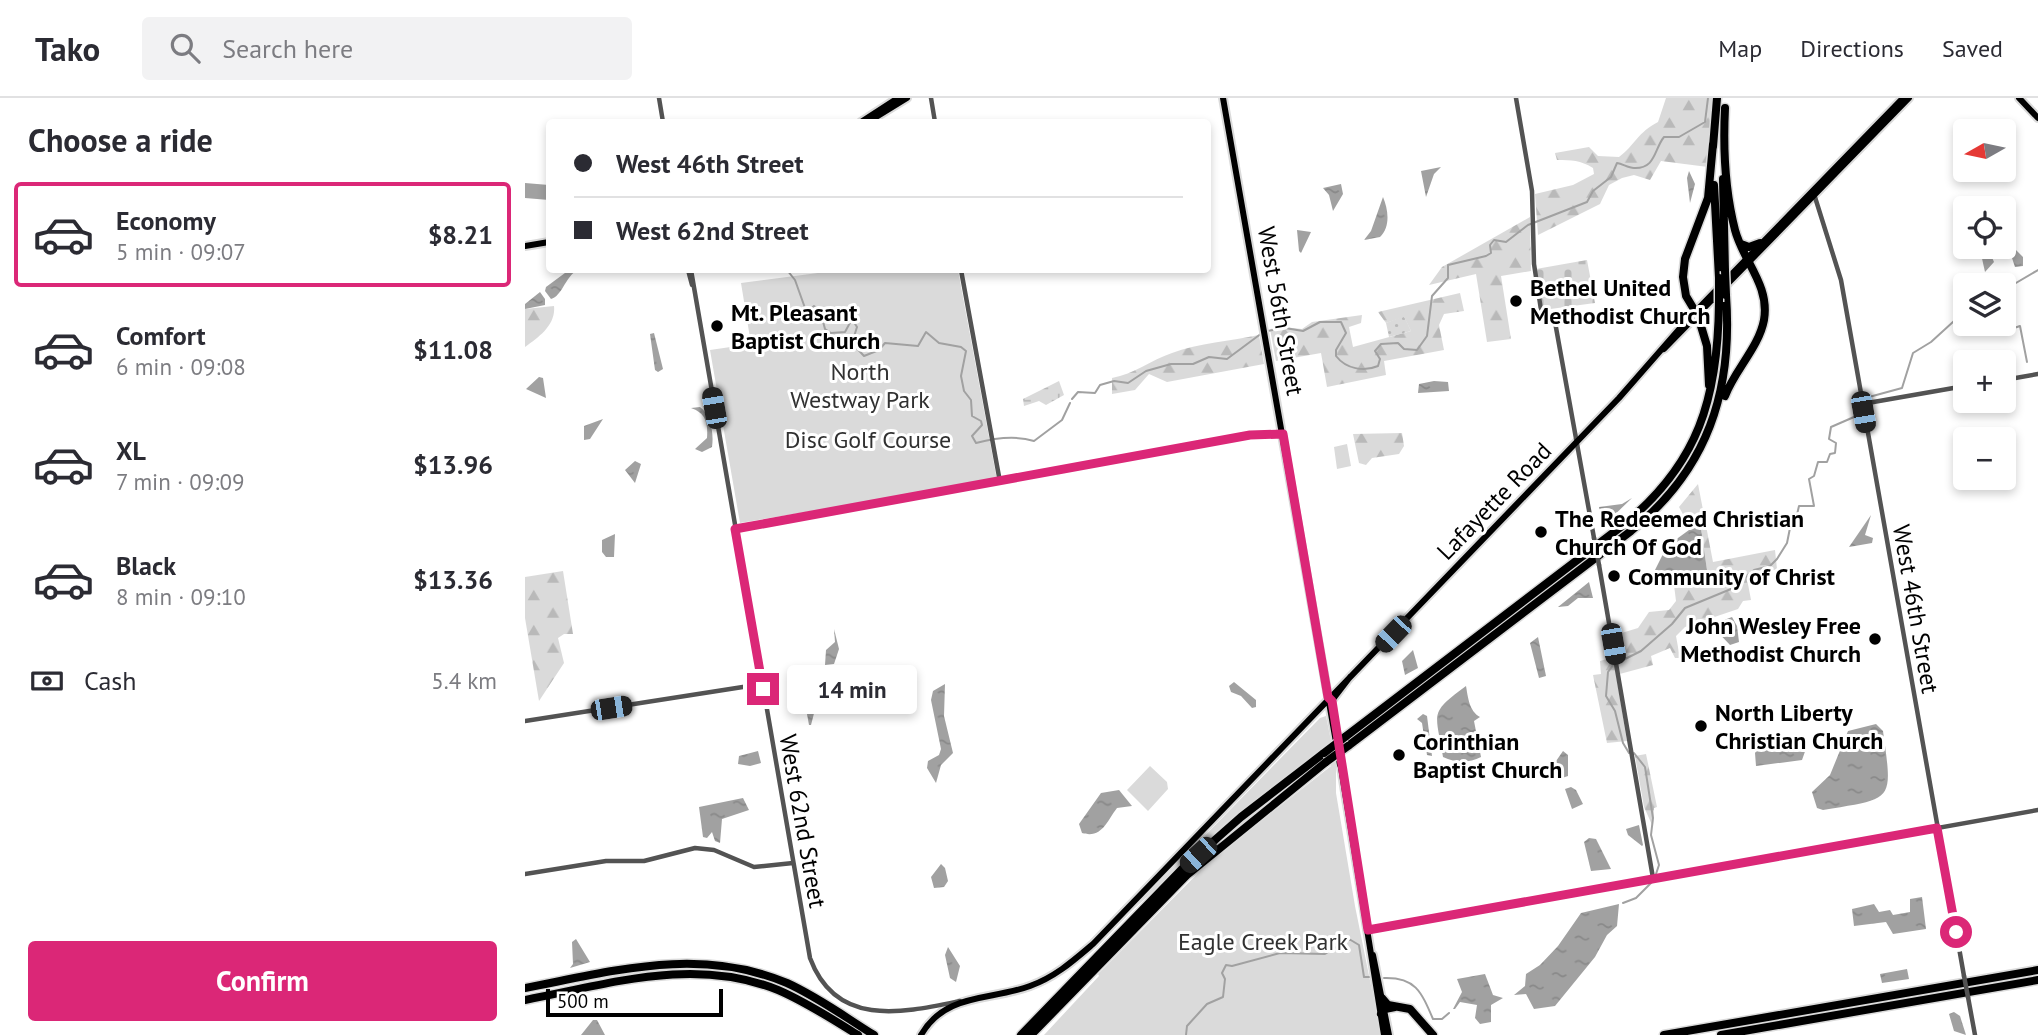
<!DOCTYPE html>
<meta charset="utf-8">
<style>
:root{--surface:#fff;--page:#f2f2f3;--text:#2b2b33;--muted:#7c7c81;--line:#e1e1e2;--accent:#db2777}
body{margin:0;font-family:"PT Sans",sans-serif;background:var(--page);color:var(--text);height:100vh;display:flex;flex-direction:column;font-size:26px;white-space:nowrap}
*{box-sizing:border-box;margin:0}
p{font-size:23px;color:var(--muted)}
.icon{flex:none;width:38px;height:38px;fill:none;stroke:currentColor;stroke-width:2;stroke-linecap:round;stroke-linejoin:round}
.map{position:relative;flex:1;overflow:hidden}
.panel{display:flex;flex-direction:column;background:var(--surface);width:525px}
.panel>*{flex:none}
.banner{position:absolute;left:21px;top:21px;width:665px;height:154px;border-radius:7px;box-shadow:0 4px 10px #0003;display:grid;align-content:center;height:154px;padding:0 28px;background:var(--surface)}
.needle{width:46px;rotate:261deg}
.tools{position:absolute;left:1428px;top:21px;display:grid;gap:14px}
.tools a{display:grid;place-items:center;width:63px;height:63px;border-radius:7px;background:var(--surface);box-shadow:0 4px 10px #0003;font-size:35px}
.scale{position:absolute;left:21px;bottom:18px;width:177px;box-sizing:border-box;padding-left:7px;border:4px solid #000;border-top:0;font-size:19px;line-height:24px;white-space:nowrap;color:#000;-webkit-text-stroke:5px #fff;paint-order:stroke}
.end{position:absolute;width:32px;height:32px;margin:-16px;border:9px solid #db2777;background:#fff;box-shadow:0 0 0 4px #fff}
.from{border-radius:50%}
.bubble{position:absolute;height:49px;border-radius:7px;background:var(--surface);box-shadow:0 4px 10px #0003;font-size:23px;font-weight:600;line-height:49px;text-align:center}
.car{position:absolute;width:21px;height:42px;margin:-21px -10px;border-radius:9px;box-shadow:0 0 5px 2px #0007;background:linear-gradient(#222 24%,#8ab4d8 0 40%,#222 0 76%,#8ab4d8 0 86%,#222 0)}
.banner b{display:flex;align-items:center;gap:24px;height:66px;font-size:26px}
.banner b+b{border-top:2px solid var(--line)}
.banner i{width:18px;height:18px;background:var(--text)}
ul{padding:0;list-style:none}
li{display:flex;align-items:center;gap:21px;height:105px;margin:0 14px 10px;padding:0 14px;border:4px solid transparent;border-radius:7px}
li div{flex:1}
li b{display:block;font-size:26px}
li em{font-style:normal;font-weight:600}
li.on{border-color:var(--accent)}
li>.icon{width:63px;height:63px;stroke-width:1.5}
h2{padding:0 28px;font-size:32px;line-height:84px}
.pay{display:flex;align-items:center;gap:18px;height:77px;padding:0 28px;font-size:26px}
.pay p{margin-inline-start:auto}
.button{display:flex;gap:14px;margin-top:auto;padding:14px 28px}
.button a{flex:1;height:80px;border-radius:7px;background:var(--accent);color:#fff;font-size:28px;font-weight:600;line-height:80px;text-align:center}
header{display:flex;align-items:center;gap:42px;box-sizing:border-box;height:98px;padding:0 35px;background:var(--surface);border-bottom:2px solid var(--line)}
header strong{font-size:33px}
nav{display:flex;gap:38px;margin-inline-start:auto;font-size:24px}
.search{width:490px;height:63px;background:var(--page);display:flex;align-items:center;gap:18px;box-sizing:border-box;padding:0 24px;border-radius:7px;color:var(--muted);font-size:26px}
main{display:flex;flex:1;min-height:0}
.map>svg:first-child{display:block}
.grass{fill:url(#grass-dots)}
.forest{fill:url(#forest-firs)}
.wetland{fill:url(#wetland-marsh)}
.cemetery{fill:url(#cemetery-stones)}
.green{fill:#dadada}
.water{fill:url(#water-ripples)}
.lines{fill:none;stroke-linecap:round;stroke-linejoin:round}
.stream{stroke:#a1a1a1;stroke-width:2}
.major-casing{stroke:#dbdbdb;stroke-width:10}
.highway-casing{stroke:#dbdbdb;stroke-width:11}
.minor{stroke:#535353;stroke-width:4.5}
.major{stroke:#000;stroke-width:6}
.highway{stroke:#000;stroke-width:8}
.highway-bridge-casing{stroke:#dbdbdb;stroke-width:11;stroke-linecap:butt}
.minor-bridge{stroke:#535353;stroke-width:4.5}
.highway-bridge{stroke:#000;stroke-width:8}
.route{stroke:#db2777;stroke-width:9}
.poi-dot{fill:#000;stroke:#fff;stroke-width:2.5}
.labels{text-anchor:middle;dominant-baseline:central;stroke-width:6;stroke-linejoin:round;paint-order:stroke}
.poi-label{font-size:24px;font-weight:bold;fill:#000;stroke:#fff;text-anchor:start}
.street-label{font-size:24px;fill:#000;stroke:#fff}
.park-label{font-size:24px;fill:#313131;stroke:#fff}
</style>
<header>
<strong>Tako</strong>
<div class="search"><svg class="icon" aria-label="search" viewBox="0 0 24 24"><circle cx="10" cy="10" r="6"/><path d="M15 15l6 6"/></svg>Search here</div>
<nav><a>Map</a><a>Directions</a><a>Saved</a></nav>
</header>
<main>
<section class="panel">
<h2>Choose a ride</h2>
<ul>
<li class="on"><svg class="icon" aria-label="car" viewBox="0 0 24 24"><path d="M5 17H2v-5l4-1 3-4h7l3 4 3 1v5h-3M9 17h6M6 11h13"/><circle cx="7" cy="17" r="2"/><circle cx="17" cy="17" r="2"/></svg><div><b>Economy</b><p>5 min · 09:07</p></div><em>$8.21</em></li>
<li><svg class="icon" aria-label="car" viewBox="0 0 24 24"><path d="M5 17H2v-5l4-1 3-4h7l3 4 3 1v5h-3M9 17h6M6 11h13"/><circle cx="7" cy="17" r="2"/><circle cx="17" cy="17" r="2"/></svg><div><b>Comfort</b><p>6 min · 09:08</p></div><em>$11.08</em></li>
<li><svg class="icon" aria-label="car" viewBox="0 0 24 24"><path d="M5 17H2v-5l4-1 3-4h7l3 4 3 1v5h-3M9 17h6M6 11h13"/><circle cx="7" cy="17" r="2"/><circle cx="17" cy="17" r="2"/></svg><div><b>XL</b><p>7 min · 09:09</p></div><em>$13.96</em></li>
<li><svg class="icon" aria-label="car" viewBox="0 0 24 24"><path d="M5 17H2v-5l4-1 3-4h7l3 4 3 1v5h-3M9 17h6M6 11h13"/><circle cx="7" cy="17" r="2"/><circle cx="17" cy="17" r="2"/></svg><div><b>Black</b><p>8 min · 09:10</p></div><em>$13.36</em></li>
</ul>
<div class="pay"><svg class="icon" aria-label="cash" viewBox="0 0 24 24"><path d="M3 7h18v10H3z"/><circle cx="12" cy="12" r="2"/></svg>Cash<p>5.4 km</p></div>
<div class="button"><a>Confirm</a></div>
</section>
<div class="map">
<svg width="1513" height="937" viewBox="0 0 1513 937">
<defs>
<pattern id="grass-dots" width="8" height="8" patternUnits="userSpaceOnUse" patternTransform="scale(1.75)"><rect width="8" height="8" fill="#dadada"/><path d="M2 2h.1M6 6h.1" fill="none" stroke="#b9b9b9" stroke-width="1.8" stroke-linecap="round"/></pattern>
<pattern id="forest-firs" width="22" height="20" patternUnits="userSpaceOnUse" patternTransform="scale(1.75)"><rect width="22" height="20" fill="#dadada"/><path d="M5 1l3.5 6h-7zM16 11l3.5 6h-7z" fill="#b9b9b9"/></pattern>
<pattern id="wetland-marsh" width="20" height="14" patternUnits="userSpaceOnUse" patternTransform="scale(1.75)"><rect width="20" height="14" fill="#dadada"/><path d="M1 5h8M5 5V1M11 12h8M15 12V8" fill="none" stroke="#b9b9b9"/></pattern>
<pattern id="cemetery-stones" width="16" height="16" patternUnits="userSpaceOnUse" patternTransform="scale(1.75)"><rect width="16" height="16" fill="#dadada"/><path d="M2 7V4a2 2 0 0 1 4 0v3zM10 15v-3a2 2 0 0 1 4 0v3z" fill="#b9b9b9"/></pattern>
<pattern id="water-ripples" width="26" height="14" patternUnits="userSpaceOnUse" patternTransform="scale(1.75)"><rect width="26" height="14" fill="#a1a1a1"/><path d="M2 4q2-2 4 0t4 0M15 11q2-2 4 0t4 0" fill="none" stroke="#898989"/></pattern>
</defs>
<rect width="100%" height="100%" fill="#fff"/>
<path class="grass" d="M879,218L886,233L864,239L861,225Z"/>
<path class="forest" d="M1141,0H1188L1183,69L1136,63L1125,82L1109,77L1097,80L1084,87L1075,106L1013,137L1010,96L1048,87L1069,76L1068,70C1055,62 1047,62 1032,62L1030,55L1064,49L1073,58L1094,59C1110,47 1113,34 1133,24Z
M1005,119L1006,173L976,178L986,241L962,244L951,176L904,187L917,169Z
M935,195L939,213L919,216L914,227L919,252L859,263L861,277L802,289L796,255L751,263L745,231L758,229L777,231L787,224L837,217L836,225L824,229L828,249L886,233L879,219L861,225L853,214Z
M29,208C31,227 14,239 0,249V211Z
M734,237L739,266L642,284L624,276L610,292L587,296V280C609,276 626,262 647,255C674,245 706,243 734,237Z
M877,335L879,348L874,356L847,360L841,367L834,365L828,336Z
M1173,386L1188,464L1250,452L1252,471L1230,478L1223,486L1226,502L1218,503L1213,511L1160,529L1151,538L1155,560H1150L1145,550L1126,558L1128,567L1091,577L1102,643L1082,645L1068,577L1076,576L1075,563L1085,560L1084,553L1092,552L1090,537L1113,530L1124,514L1144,512L1151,503L1148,479L1182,472L1175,424L1166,431L1154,409Z
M38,473L48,536H39L33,540L39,565L14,603L0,520V479Z
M1121,656L1132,709L1129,710L1128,729L1119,709L1110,658Z"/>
<path class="wetland" d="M534,283L539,297L521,307L514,303L499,308L498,301Z"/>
<path class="cemetery" d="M1062,162L1070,205L1018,212L1011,171Z"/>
<path class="green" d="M316,172H433L472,382L215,425L185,252L226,246L216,185Z
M822,346L826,368L812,371L809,349Z
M801,618L811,668V695L830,808L856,937H519L574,878L573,876L683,765L806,668L803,647L712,718L602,817L795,620Z
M625,668L642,684L643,691L623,713L602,692Z"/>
<path class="water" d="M916,69L909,76L901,99L896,73Z
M1164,73L1170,86L1165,105L1162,80Z
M0,85L24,87V102L0,100Z
M816,86L818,96L808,113L804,97L798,90Z
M858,99C863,111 866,128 855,139L839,142L846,133Z
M772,132L786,134L776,155L774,153Z
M1486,147L1498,159V168L1490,169L1483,148Z
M1463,150L1469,164L1460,174L1456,156Z
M44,172L51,173C40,180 37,198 26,201L20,193L21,189Z
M15,194L20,201V207L0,211V206Z
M129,235L138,271L133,274L130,272L125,236Z
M14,279L18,280L21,300L1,291Z
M909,283L923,284L924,293L893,295L894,286Z
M175,309C186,317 189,336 187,349L177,354L170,351L182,340C183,325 181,315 166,310Z
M78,321L65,341L59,342V328Z
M110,363L116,366L110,385L100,372Z
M1107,400L1080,426L1078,424L1074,409L1097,406Z
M1346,417L1340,437L1348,440L1347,445L1324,449Z
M1175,424L1182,472L1148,479L1130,472L1142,448Z
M90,436L89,459H81L77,454V442Z
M1064,484L1068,500H1053L1043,508L1033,509Z
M1207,519L1212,528L1214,544L1205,547L1186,527Z
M309,531L314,551L309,566L300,567L301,552L310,544Z
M1013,539L1021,578L1014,580L1005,545Z
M888,552L893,570L880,577L877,563Z
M709,584L731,602V609L727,610L716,598L706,594L704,588Z
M420,586L419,618L428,655L416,667L411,685L402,670L403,663L414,657L416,651L406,602L408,593Z
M941,588C943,599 944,613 955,619L949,623L956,659C944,665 931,665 918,659C911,614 903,616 941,588Z
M293,600L286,627H284L280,605Z
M898,616L902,618L907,658L902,657L897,625L892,621Z
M1351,626L1358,633C1368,705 1369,700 1298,712L1292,710L1287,694L1305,677L1323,633Z
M1270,641L1283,645L1277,662L1231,668L1230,655L1236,646Z
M233,653L236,665L225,668L213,666L214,658Z
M1038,653L1043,657V678L1037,680L1029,666Z
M1046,689L1051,692L1058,706L1047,711L1040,691Z
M594,692L607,708L592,710C582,723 577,741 557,735L554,726L576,695Z
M218,700L224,712L197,721L195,745L190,743L187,734L182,740L178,739L174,709Z
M1114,727L1118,747L1117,748L1103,737L1101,731Z
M1064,740L1071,741L1086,771L1066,773L1059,744Z
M416,766L420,770L423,783L419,789L409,790L406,779Z
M1397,799L1401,831L1368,836L1361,824L1329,828L1327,811L1349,806L1354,814L1365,812L1368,817L1385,814V801Z
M1094,806L1092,828L1082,837L1070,859L1030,908L1009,911L1001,896L989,897L1000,888L1001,876L1015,867L1033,848L1056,815Z
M51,841L65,864L45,870L48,866L47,844Z
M423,849L435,868L431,884L425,880L420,857Z
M1382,871L1384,881L1357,885L1355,876Z
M960,876L968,897L978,900L966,907V924L955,926L950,920L952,907L935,904L930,911H928L937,894L932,881Z
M1429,914L1435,918L1441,937L1429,933L1424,916Z
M68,922H72L80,937H56Z"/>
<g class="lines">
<path class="stream" d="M262,172L270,182L280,210L285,212L289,208L295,212L300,231L306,235L320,234L327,221L332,229L327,245L339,258L354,252L360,245L393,248L401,234L414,245L436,249L441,253L436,278L439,293L446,302L447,318L456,323L457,327L447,338L451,345C470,340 490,337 509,343L537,322L545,305
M1479,192L1513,172
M1479,193L1484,225L1489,230L1495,228L1502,264
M742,233L760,230L778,233L795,224H816L821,235L811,252V258C821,271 839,274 853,268L855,261L850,253L856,246L873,245L879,251L892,252L902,238L907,198L923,180V167L961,158L966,155L965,147L969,142L981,144L1003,127L1062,104L1068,93L1086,79L1092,65C1098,66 1103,70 1109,70C1131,71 1129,51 1139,39H1154L1180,24L1183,0
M547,301L553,294L570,295L575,287L589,283L603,285L621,273L646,266H668L684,259L702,261L737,235
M1340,304L1344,299L1377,290L1388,255L1406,244L1440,213
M1094,564L1116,553L1147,526L1160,510L1206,491L1229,472L1245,468L1252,461L1262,445L1265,430L1270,425L1274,408H1289L1284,381L1289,378L1293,364H1302L1305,356L1310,355L1311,345L1304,341L1306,329L1329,319L1337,309
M1089,566L1083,574L1081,598L1090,613L1098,645L1104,655
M1109,655L1120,669L1128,720L1126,737L1134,767L1131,776
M1098,805L1111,800L1127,784
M859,880C890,879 896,893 908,921H917L924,915
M661,937L662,928L682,906L698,899L700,881L697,875L701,867L707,868L755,855L800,856L824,841L834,847L839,879H845"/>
<g class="major-casing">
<path id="major" d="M698,0L815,667
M1494,0L1513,20
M336,24L373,0
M343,24L382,0
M0,148L24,144
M1139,251L1384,0
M803,599L811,635
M805,605L825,579
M815,663L859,937
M848,857L864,937
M396,937C421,894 465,903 505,888C530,879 548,863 568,846L1094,300L1164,220L1378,0"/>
</g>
<g class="highway-casing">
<path id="highway" d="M1188,49L1192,0
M1198,81L1200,173
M1189,87L1194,180
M1216,146L1224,149L1235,145
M1184,287L1182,248L1173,218L1161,198L1158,179L1160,161L1183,100L1188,46
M1200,298C1210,272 1234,249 1239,222C1245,187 1218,163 1210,132C1200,93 1198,50 1200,10
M820,639L1097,428C1174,366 1193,300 1194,204
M823,648L1106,433C1183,371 1208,293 1201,197
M0,890C89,873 174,848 262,885C293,899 320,919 349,937
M857,900L863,907L885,911L908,937
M0,902C85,886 169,858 253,892C281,904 307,921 333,937
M856,916L860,911L870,909
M496,937L657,771L716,719L799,655
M506,937L662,777L801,664
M1139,937L1513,872
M1196,937L1513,882"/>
</g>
<path class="minor" d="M134,0L138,24
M406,0L410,24
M991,0L1007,93L1009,166L1016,212L1030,224L1069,440
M1289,96L1316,182L1439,878
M163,172L167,187
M166,172L285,860C311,930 377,915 435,903
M436,172L475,384
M1479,282L1513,276
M1337,306L1440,288
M210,431L725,337L758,336
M1074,467L1128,780
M0,623L237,586
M0,776L81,763H119L170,750L189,752L229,769L268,765
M843,832L1513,712
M1443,899L1450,937"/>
<use href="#major" class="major"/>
<use href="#highway" class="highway"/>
<g class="highway-bridge-casing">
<path id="highway-bridge" d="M1200,173L1201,197
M1194,180V204
M799,655L820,639
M801,664L823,648"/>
</g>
<path class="minor-bridge" d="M1069,440L1074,467
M1439,878L1443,899"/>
<use href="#highway-bridge" class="highway-bridge"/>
</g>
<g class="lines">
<path class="route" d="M238,591L210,431L725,337L758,336L803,599L807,603L843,832L1412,730L1431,834"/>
</g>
<g class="poi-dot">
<circle cx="991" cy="203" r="7"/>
<circle cx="192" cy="228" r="7"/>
<circle cx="1016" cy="434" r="7"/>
<circle cx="1089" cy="478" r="7"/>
<circle cx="1350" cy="541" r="7"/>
<circle cx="1176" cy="628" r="7"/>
<circle cx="874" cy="657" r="7"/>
</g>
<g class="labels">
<g class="poi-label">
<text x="1005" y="189">Bethel United<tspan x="1005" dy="28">Methodist Church</tspan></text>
<text x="206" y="214">Mt. Pleasant<tspan x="206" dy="28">Baptist Church</tspan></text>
<text x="1030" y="420">The Redeemed Christian<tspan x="1030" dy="28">Church Of God</tspan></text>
<text x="1103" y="478">Community of Christ</text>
<text x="1336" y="527" text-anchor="end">John Wesley Free<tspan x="1336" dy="28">Methodist Church</tspan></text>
<text x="1190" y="614">North Liberty<tspan x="1190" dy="28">Christian Church</tspan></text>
<text x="888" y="643">Corinthian<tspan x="888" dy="28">Baptist Church</tspan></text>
</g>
<g class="street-label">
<text transform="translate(756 213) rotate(80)">West 56th Street</text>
<text transform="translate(969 403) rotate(-46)">Lafayette Road</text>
<text transform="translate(1391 511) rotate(80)">West 46th Street</text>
<text transform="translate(278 723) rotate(80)">West 62nd Street</text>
</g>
<g class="park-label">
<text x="335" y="273">North<tspan x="335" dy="28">Westway Park</tspan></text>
<text x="343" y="341">Disc Golf Course</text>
<text x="738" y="843">Eagle Creek Park</text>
</g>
</g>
</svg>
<div class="tools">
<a><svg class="needle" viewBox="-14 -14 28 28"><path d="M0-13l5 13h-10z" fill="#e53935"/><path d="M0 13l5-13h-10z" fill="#7c7c81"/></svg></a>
<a><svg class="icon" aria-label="locate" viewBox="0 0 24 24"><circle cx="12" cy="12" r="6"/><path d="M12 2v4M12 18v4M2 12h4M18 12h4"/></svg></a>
<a><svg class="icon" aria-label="layers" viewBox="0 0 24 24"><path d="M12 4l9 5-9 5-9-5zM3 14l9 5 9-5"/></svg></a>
<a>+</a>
<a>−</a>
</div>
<div class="scale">500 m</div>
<i class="end from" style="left:1431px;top:834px"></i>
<i class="end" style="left:238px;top:591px"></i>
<div class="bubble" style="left:262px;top:567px;width:130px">14 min</div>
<i class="car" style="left:189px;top:310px;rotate:350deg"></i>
<i class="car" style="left:1338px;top:314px;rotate:170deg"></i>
<i class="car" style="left:868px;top:536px;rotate:224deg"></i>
<i class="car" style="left:1088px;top:546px;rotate:170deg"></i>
<i class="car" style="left:86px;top:610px;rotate:81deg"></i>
<i class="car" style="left:673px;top:757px;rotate:228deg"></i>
<div class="banner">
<b><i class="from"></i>West 46th Street</b>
<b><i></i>West 62nd Street</b>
</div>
</div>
</main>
